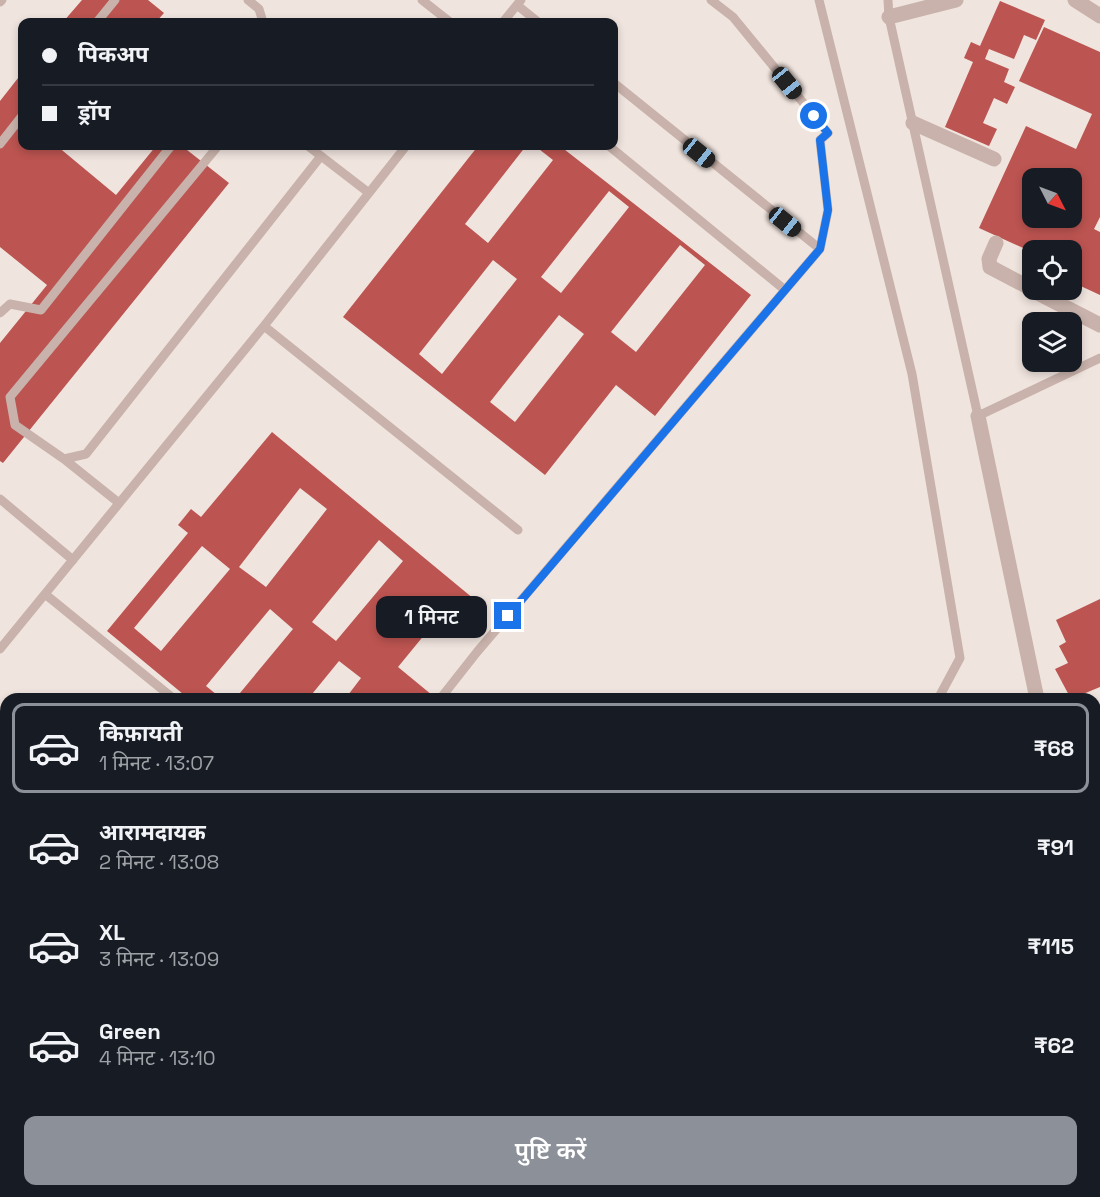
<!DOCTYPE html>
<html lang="hi">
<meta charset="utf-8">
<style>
:root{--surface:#171b24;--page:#242831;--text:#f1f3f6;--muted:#9ea1a6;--line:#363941;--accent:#8c9099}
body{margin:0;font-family:"Space Grotesk","Noto Sans Devanagari",sans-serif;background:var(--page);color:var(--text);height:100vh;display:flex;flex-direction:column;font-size:22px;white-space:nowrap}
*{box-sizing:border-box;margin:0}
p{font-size:20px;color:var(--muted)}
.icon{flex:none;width:33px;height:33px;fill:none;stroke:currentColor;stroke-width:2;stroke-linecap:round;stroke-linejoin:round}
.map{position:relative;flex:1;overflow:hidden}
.sheet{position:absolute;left:0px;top:693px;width:1101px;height:504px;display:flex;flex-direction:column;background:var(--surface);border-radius:18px 18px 0 0;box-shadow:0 3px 9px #0003}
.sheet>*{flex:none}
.guide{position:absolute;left:18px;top:18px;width:600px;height:132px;border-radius:12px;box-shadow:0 3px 9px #0003;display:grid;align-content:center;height:132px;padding:0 24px;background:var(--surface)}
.needle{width:39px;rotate:132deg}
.controls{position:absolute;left:1022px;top:168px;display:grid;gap:12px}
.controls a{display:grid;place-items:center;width:60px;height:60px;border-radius:12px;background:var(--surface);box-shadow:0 3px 9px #0003;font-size:30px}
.end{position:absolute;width:27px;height:27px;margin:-14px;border:8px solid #1a73e8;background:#fff;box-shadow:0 0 0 3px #fff}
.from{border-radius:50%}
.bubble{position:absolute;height:42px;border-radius:12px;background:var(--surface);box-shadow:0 3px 9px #0003;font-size:20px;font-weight:600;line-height:42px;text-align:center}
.car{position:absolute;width:18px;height:36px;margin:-18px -9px;border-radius:8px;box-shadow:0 0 4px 2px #0007;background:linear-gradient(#222 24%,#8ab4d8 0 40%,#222 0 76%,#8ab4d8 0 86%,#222 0)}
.guide b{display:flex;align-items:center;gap:21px;height:57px;font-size:22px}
.guide b+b{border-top:2px solid var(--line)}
.guide i{width:15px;height:15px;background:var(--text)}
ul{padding:10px 0 0;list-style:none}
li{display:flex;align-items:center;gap:18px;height:90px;margin:0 12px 9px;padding:0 12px;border:3px solid transparent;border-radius:12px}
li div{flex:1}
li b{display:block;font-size:22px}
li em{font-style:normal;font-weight:600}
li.active{border-color:var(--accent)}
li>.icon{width:54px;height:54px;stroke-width:1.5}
.button{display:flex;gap:12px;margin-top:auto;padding:12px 24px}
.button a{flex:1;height:69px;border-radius:12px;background:var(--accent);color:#fff;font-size:24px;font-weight:600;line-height:69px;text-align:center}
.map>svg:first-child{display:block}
.green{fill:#babe9f}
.building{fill:#bc5451;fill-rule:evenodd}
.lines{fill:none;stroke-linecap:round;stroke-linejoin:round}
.path{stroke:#b39c95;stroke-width:4;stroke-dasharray:3 3;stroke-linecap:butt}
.lane{stroke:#c8b2ab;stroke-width:9}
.street{stroke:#c8b2ab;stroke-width:15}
.route{stroke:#1a73e8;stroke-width:8}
</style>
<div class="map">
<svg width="1100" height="1197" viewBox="0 0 1100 1197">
<rect width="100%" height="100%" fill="#f0e4de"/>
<path class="green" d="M1100,1013V1197H0V1049L6,1048V1191H1095V1015Z"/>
<path class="building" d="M82,0H148L164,13L156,22H63Z
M1000,1L1045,20L1036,40L1024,35L1014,59L989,49L985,59L1009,69L1004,82L1015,87L1007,104L994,98L983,123L997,129L989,146L945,127L973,62L964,58L971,42L980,46Z
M1044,27L1100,52V217L1094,229L1100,232V295L1072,282L1076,274L1071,271V250L1032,252L979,228L1026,126L1076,149L1092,114L1019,81ZM1032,178H1071V218H1032Z
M22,73V146H57L116,195L156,146H182L229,183L3,463L0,461V343L47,285L0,247V101Z
M478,146H526L465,224L488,243L553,160L535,146H560L751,295L655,416L616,385L545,475L343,317ZM609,191L629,207L561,293L541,277ZM680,245L705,265L636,352L611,332ZM493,260L517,279L442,374L419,354ZM559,315L584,334L515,422L490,402Z
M272,432L474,599L460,616L448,606L398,667L432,695L428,699H345L361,678L339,661L308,699H235L293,629L270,609L206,686L222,699H189L107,631L188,533L178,525L191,509L201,517ZM300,488L327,509L266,587L239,567ZM379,540L403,561L336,641L312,622ZM202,546L230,569L161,651L134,628Z
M1100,599V687L1071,699L1055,669L1068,663L1059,646L1066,642L1056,620Z"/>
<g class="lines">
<path class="path" d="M397,1191L403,1197
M985,1191L993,1197
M76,1197V1191
M294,1197L302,1191
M809,1197L814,1191
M1097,1197L1100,1195"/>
<path class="lane" d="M248,0L259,9L263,22
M422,0L450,22
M819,0L912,374L960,658L938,699
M888,0L889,17L978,416L1100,358
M0,2L2,0
M517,5L538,22
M97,22L115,0
M503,22L521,0
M614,83L820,249
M0,144L22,116
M218,146L10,397L15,425L64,459L86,454L321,156
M308,146L369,193
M609,146L785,290
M0,313L10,304L41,310L171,146
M264,326L518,530
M64,459L119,503
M0,499L73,560
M45,594L174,699
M0,649L264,326L406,146
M440,699L477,652L820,249L828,210L820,140L828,133L733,17L711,0
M1095,957L1100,955
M0,1054L6,1053"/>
<path class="street" d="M1075,0L1100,16
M889,17L956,0
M913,123L994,159
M996,243L989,259L990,267L1032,289
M1032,290L1100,325
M978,416L1037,699
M1095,722L1100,720
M1095,778L1100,776
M657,1197L661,1191"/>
</g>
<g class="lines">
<path class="route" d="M508,616L820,249L828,210L820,140L828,133L814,116"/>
</g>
</svg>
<div class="controls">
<a><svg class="needle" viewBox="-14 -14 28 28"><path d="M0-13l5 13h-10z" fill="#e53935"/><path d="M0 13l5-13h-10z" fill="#9ea1a6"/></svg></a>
<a><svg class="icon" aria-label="locate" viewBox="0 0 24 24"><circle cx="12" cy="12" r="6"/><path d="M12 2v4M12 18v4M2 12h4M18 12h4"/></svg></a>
<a><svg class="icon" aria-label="layers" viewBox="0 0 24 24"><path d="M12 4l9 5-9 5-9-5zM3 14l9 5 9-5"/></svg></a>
</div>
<i class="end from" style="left:814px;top:116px"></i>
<i class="end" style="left:508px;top:616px"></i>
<div class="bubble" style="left:376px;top:596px;width:111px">1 मिनट</div>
<i class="car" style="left:787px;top:83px;rotate:141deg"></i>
<i class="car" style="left:699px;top:153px;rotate:129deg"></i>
<i class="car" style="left:785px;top:222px;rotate:129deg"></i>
<div class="guide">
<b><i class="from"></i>पिकअप</b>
<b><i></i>ड्रॉप</b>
</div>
<section class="sheet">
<ul>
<li class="active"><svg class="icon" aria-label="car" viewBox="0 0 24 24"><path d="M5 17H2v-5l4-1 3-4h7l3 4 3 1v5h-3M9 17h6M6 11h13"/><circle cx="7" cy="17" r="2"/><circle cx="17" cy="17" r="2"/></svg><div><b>किफ़ायती</b><p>1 मिनट · 13:07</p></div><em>₹68</em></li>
<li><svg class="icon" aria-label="car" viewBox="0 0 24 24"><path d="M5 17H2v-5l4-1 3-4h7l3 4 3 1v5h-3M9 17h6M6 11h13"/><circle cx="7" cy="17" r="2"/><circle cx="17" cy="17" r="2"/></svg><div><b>आरामदायक</b><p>2 मिनट · 13:08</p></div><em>₹91</em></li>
<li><svg class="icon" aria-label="car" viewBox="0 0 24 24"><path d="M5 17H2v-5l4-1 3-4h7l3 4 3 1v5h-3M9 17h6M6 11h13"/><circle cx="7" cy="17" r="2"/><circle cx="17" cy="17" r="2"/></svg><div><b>XL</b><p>3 मिनट · 13:09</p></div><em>₹115</em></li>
<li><svg class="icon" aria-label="car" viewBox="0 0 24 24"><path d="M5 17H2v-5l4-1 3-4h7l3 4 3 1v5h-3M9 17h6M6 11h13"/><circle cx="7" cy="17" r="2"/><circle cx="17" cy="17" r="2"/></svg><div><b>Green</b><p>4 मिनट · 13:10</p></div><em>₹62</em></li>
</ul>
<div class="button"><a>पुष्टि करें</a></div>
</section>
</div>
